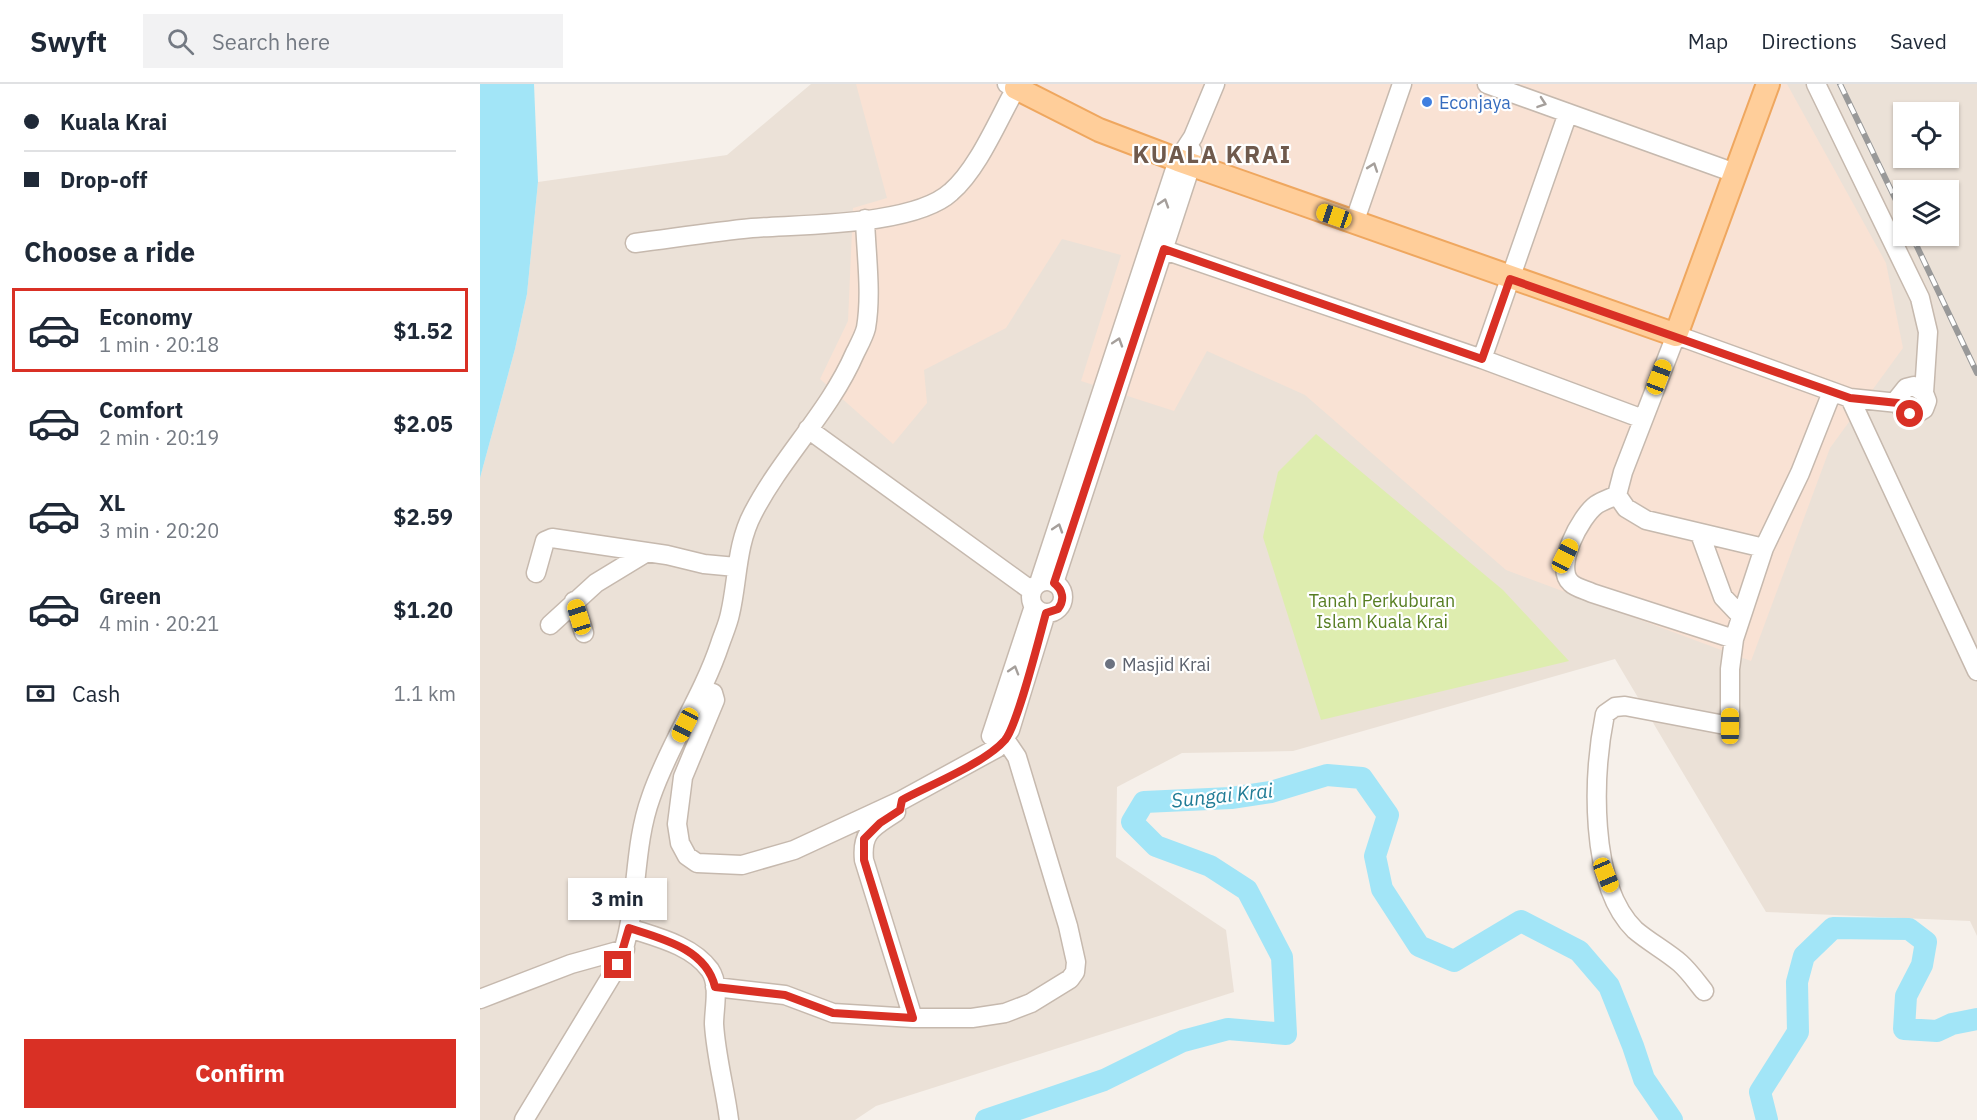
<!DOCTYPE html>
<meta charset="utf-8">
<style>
:root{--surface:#fff;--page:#f2f2f3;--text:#1f2937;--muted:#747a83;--line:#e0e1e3;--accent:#d93025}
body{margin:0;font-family:"IBM Plex Sans",sans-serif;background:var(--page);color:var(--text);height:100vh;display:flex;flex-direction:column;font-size:22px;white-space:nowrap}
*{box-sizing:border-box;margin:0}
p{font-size:20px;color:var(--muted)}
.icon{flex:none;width:33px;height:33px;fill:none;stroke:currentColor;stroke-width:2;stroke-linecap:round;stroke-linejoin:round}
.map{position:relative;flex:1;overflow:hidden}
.side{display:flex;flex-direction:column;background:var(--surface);width:480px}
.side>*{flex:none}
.banner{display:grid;align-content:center;height:132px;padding:0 24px;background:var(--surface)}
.controls{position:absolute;left:1413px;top:18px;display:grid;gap:12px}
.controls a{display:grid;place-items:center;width:66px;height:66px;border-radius:0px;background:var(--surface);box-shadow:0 2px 4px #0004;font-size:30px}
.end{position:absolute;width:27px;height:27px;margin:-14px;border:8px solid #d93025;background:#fff;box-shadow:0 0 0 3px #fff}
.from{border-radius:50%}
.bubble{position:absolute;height:42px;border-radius:0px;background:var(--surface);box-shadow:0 2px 4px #0004;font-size:20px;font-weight:700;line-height:42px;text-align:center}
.car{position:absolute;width:18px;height:36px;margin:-18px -9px;border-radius:8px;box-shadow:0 0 4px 2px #0007;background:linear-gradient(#f5c518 24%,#345 0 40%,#f5c518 0 76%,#345 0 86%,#f5c518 0)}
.banner b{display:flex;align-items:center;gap:21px;height:57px;font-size:22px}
.banner b+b{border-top:2px solid var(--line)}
.banner i{width:15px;height:15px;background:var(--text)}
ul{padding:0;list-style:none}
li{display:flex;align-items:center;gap:18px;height:84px;margin:0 12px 9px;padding:0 12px;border:3px solid transparent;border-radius:0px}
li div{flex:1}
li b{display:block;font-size:22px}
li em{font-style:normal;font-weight:700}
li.active{border-color:var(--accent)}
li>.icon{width:54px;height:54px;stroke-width:1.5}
h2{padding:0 24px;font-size:27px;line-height:72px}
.pay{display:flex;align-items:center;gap:15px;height:66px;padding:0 24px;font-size:22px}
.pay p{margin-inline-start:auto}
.button{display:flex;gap:12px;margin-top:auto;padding:12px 24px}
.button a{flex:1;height:69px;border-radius:0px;background:var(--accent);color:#fff;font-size:24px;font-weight:700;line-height:69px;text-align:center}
header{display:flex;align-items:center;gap:36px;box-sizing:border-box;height:84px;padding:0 30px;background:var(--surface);border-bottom:2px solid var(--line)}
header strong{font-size:28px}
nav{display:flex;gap:33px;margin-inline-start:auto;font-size:21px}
.search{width:420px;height:54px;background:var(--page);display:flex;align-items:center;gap:15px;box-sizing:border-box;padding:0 21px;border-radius:0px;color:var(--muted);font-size:22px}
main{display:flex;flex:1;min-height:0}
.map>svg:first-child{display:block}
.residential{fill:#ebe1d7;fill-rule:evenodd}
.commercial{fill:#f9e2d4}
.green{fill:#deedaf}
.water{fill:#a2e5f7}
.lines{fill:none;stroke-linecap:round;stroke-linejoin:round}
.river{stroke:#a2e5f7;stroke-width:22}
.minor-casing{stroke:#c6b9ae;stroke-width:21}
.major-casing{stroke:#efa75f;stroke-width:26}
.minor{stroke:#fff;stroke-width:18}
.major{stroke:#ffce9a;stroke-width:22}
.rail-casing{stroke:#999;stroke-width:6}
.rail{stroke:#fff;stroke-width:4;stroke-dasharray:11;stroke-linecap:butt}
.oneway{stroke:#a59f9b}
.route{stroke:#d93025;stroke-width:8}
.shop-dot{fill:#3f7fe0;stroke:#fff;stroke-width:2}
.worship-dot{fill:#6b7280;stroke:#fff;stroke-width:2}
.labels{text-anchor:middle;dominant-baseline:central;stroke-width:4.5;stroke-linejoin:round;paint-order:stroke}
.shop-label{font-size:18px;fill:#366cbe;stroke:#fff;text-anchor:start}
.park-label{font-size:18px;fill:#577e22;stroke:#fff}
.worship-label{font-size:18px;fill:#5b616d;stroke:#fff;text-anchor:start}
.water-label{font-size:20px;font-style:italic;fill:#207c96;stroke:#fff}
.district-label{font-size:24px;font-weight:bold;letter-spacing:1.5px;fill:#6f5a4d;stroke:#fff}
</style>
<header>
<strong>Swyft</strong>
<div class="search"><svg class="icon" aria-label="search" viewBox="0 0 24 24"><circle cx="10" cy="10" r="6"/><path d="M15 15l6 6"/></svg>Search here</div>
<nav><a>Map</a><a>Directions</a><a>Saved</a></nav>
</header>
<main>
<section class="side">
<div class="banner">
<b><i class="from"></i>Kuala Krai</b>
<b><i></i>Drop-off</b>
</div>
<h2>Choose a ride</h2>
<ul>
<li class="active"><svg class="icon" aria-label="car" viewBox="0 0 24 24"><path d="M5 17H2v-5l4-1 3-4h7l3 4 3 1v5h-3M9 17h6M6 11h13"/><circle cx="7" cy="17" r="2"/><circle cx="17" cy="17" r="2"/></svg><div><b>Economy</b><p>1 min · 20:18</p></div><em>$1.52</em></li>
<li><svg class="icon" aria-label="car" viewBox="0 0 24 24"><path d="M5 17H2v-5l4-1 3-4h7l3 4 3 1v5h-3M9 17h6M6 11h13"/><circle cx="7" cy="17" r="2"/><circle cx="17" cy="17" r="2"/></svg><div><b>Comfort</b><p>2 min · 20:19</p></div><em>$2.05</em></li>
<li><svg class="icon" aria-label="car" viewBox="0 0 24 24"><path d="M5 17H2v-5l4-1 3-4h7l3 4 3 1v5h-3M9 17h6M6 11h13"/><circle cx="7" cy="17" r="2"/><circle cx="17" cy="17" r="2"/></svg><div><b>XL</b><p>3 min · 20:20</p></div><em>$2.59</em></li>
<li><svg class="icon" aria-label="car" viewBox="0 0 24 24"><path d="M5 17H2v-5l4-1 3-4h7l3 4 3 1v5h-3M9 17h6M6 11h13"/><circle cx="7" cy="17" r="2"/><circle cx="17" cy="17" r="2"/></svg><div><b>Green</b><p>4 min · 20:21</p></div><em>$1.20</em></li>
</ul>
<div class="pay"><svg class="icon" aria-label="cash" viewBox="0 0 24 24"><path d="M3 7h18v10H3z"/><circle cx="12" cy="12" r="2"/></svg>Cash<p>1.1 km</p></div>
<div class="button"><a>Confirm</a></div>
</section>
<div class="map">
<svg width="1497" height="1036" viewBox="0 0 1497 1036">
<rect width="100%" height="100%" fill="#f6f0ea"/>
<path class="residential" d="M331,0H1497V852L1490,837L1286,828L1135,575L813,667L702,669L637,703L636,773L746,846L754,908L396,1022L375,1036H0V394L35,265L47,210L58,98L247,71ZM1424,28H1468V74H1424ZM1424,106H1468V152H1424Z"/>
<path class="commercial" d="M376,0H1307L1406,179L1423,264L1350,364L1271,577L1026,486L825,311L727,267L694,327L601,297L641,171L582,155L526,244L444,286L447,319L413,360L340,295L368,237L373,124L407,114Z"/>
<path class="green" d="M836,350L1023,506L1089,577L841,636L783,453L798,388Z"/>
<path class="water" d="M0,0H54L58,98L47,210L35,265L0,394Z"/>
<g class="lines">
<path class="river" d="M506,1036L624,996L703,957L748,945L806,950L802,873L767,806L730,782L676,762L652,738L664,718L751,714L791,708L847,691L882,694L908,731L895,772L902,805L939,862L974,877L1041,837L1099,867L1129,902L1153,962L1164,995L1192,1036
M1287,1036L1280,1008L1318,948L1317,898L1324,872L1353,844L1429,845L1446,858L1442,881L1426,912L1424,945L1457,947L1472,940L1497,935"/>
<g class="minor-casing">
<path id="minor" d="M1007,0L1255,89
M1336,0L1440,214L1448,248L1444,309L1447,317L1444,325L1434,331C1424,330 1419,324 1418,314L1426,304L1434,302L1444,309
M874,139L922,0
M155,159C194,154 233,148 272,144C323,140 434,142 471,108C498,85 518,36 536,4L527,0
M670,161L1002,275L1163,335
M1002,275L1088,29
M1370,314L1497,587
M328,345L552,507
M1137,411C1131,414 1122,417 1116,421C1101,432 1073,483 1091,499C1096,504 1106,506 1112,509L1254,555
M1220,450L1243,513L1261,532
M1284,464L1166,436L1146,424L1137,411L1143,388L1196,251L1370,314L1418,319
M56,489L65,457L72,454L187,471L224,480L256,483
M551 513a16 16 0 1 1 32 0a16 16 0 1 1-32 0Z
M559,499L698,76L713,53L735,0
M574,499L711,81L712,67
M94,517L104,549
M70,541L116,499L167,468
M223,606L233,609L235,616L203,693L197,740L200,759L207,772L217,779L262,781L314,766L422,716L517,664L530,646L566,529
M511,652L554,522
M416,728C394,743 381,747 384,776L433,934
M149,844C176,853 212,861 230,886C240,901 234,924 234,940C236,973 245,1004 249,1036
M235,903L305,911L353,929L433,934H492L525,929L551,919L590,895L595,888L596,878L588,842L537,673L516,642
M1224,907C1216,897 1209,887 1200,879C1186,867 1169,858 1155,846C1108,800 1113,690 1125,630L1135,623L1145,622L1250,642V585L1254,555L1284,464L1320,389L1352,308
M0,915L91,880L145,865
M44,1036L138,881C160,828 151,768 171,713C189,660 222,614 240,560C243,551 248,540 250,530C258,496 256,461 273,429C302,373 350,327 375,269C379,261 384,252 386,244C392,209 386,170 385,135"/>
</g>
<g class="major-casing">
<path id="major" d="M538,0L536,4L619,46L698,76L1196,251L1288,0"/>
</g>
<use href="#minor" class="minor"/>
<use href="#major" class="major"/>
<g class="rail-casing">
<path id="rail" d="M1360,0L1424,133
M1432,152L1497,289"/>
</g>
<use href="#rail" class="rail"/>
</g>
<defs><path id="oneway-chevron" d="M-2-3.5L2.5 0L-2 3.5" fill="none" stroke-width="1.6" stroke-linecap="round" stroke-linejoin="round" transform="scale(1.5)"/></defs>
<g class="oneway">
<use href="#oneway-chevron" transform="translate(1062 19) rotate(19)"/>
<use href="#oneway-chevron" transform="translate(893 83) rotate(-71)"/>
<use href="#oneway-chevron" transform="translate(684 119) rotate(-72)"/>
<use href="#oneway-chevron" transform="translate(638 258) rotate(-72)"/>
<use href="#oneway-chevron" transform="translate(578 444) rotate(-72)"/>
<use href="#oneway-chevron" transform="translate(534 586) rotate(-73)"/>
</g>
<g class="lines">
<path class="route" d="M138,881L149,844C183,855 226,865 235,903L305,911L353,929L433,934L384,776V755L400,739L420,726L422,716C450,701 505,679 525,656C538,640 559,554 566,529L578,525C585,516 583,506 574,499L684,165L1002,275L1030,195L1370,314L1418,319L1422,326L1430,330"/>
</g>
<circle class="shop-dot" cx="947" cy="18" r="6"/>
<circle class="worship-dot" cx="630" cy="580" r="6"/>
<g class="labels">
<g class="shop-label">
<text x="959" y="18">Econjaya</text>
</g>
<g class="park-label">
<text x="902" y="516">Tanah Perkuburan<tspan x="902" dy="21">Islam Kuala Krai</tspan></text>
</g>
<g class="worship-label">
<text x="642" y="580">Masjid Krai</text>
</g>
<g class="water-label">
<text transform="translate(742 711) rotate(-6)">Sungai Krai</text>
</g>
<g class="district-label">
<text x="732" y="70">KUALA KRAI</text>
</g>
</g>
</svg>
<div class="controls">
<a><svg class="icon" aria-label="locate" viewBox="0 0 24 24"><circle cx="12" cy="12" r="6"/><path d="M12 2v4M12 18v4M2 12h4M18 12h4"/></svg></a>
<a><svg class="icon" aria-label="layers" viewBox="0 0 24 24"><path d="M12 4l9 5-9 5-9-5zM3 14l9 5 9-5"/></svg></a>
</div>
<i class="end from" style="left:1430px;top:330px"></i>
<i class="end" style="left:138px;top:881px"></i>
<div class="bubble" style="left:88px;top:794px;width:99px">3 min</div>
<i class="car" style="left:854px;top:132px;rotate:289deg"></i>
<i class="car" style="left:1179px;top:293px;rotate:21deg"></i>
<i class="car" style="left:1085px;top:472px;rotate:26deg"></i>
<i class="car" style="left:99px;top:533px;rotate:343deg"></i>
<i class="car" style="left:205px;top:641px;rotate:207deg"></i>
<i class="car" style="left:1250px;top:642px;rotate:0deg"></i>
<i class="car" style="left:1126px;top:791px;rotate:157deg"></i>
</div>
</main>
